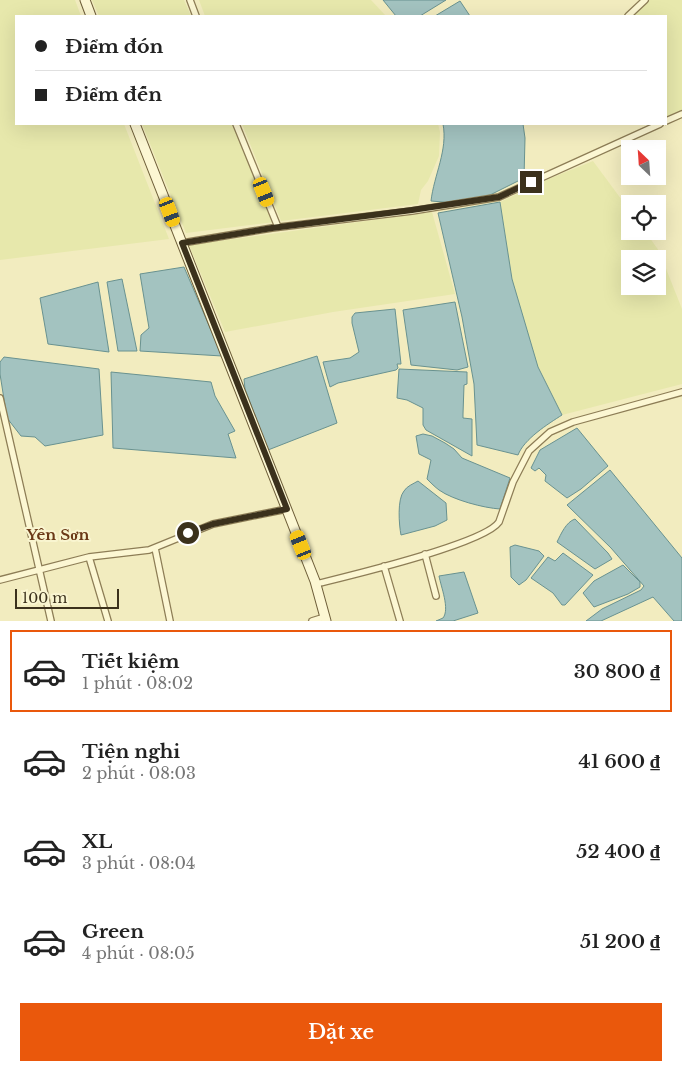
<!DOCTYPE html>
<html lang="vi">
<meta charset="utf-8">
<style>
:root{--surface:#fff;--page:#f2f2f2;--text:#222;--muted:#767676;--line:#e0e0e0;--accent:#ea580c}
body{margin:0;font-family:"Libre Baskerville",serif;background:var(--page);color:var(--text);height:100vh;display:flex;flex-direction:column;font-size:19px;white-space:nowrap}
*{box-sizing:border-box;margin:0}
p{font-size:16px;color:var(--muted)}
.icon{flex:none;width:28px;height:28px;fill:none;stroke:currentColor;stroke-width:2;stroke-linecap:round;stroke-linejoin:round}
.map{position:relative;height:621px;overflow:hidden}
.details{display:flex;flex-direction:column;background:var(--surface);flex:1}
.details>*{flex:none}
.hud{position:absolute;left:15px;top:15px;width:652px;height:110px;border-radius:0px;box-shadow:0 5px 20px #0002;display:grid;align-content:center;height:110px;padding:0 20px;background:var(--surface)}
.needle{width:32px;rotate:335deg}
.tools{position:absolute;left:621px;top:140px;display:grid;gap:10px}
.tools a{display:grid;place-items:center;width:45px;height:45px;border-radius:0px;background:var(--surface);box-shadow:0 5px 20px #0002;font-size:25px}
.scale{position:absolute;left:15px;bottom:12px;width:104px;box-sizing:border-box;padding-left:5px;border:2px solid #3b311c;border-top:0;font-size:14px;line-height:18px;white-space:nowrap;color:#3b311c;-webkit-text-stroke:4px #f9f5d0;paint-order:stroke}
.end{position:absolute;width:22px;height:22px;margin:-11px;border:6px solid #3b311c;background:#fff;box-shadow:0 0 0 2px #fff}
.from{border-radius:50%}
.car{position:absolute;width:15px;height:30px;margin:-15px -8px;border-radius:6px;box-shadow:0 0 4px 1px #0007;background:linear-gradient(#f5c518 24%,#345 0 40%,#f5c518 0 76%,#345 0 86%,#f5c518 0)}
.hud b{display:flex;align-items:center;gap:18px;height:48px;font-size:19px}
.hud b+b{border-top:1px solid var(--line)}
.hud i{width:12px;height:12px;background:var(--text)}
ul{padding:9px 0 0;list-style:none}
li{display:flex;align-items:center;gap:15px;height:82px;margin:0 10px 8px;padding:0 10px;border:2px solid transparent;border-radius:0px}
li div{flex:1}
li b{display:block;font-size:19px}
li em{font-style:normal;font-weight:600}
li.on{border-color:var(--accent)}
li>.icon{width:45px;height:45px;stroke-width:1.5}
.button{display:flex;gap:10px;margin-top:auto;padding:10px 20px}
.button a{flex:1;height:58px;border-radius:0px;background:var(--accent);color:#fff;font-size:20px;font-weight:600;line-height:58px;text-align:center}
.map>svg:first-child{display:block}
.farmland{fill:#e7e8ac;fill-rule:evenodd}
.water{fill:#a3c3c0;stroke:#699290}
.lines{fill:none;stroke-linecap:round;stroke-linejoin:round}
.street-casing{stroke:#8d7d56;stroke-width:8}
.secondary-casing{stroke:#6e5e39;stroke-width:11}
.street{stroke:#fcf7d3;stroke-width:5.5}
.secondary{stroke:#fcf7d3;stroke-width:9}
.route{stroke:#3b311c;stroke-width:6}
.labels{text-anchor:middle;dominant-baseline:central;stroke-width:4;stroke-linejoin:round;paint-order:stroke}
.quarter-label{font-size:15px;font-weight:bold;fill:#6b3917;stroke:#f9f5d0}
</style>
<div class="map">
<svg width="682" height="621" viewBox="0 0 682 621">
<rect width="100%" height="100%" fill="#f2ecbf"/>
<path class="farmland" d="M0,0H75L81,16H16V124H124L169,239L0,260Z
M92,0H184L191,16H99Z
M199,0H371L386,16H205Z
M650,0H682V110L666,117V16H631Z
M142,124H234L275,222L186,233Z
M242,124H438L440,132L439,156L428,181L421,190L418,204L281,221Z
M593,161L630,211V231H645L659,251L682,309V384L562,415L538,367L512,279L500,202L546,180ZM630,259H658V286H630Z
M432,212L455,294L333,312L225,332L189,245Z"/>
<path class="water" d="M383,0H446L420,16H396Z
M460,1L470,16H435Z
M443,124H523L525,138L524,178L490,195L455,203L431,201C434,175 448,150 443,124Z
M500,202L512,279L538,367L562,415C548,424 524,439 518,455L477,445L474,384L462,317L438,213Z
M184,267L222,356L140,351L141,335L149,328L140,274Z
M122,279L137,351H118L107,282Z
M98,282L109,352L48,344L40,298Z
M455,302L468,367L457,370L411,365L403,310Z
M395,309L401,364H397L398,368L396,370L338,383L330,387L323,362L350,358L359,352L352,323V317L355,313Z
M317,356L337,423L268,450L245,389L244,379Z
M4,357L99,369L103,435L45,446L35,437L21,436L7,418L0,374V362Z
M399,369L467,372V384L464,385L463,414V418L472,419V456L426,430L423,425V408L407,400L397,398Z
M111,372L211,382L215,396L235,431L228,434L236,458L113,448Z
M577,428L608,466L581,489L567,498L545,481L546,475L539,468L535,471L531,468L540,450Z
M423,434L432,436L445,443L454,449L462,458L510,478L500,509C484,508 453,500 439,490C435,487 431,483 427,479L431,460L419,454L416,436Z
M610,470L682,558V621H674L653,597L601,621H586L602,609L641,590L644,586L611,548L567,505Z
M418,481L446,503L447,520L435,526L401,535C399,525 397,499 404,491C407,486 413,484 418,481Z
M575,519L608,553L612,559L595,569L557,542C561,534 566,522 575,519Z
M515,545L539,551L544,556L526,580L519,585L511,577L510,547Z
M563,553L593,575L565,605H562L553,593L531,578L548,557L555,561Z
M623,565L640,582V587L628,594L594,607L583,593L594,581Z
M464,572L478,613L453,621H436L443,618C450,609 441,587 439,576Z"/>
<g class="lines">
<g class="street-casing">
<path id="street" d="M190,0L196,16
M628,16L645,0
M666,121L682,114
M236,124L278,227
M182,243L272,228L412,211L499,197L660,124
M0,398L51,621
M155,548L170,621
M425,554L436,596
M89,557L108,621
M384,566L400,621
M0,580L89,557L149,550L213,524L287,509
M316,584C348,576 484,544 499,522L513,482L529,451L550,432L573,422L682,392
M312,621L325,617"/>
</g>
<g class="secondary-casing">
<path id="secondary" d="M85,0L91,16
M135,124L315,581L326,621"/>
</g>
<use href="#street" class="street"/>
<use href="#secondary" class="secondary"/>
</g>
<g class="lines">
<path class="route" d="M188,533L213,524L287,509L182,243L272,228L412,210L499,197L531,182"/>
</g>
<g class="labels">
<g class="quarter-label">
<text x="58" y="534">Yên Sơn</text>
</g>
</g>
</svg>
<div class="tools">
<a><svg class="needle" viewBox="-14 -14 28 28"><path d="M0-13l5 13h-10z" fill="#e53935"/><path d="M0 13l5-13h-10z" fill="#767676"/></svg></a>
<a><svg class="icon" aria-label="locate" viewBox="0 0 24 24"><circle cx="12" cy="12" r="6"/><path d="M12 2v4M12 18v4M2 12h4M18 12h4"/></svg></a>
<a><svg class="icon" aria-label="layers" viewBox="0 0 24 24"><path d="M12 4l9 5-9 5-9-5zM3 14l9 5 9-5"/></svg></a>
</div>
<div class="scale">100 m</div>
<i class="end from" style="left:188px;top:533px"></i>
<i class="end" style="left:531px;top:182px"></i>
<i class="car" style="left:264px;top:192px;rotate:158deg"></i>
<i class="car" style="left:170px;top:212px;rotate:159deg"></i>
<i class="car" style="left:301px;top:545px;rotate:338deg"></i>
<div class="hud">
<b><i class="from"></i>Điểm đón</b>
<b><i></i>Điểm đến</b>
</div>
</div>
<section class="details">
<ul>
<li class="on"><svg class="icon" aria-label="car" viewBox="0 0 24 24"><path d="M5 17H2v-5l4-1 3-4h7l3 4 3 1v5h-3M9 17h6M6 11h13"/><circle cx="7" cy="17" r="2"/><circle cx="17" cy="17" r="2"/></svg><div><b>Tiết kiệm</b><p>1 phút · 08:02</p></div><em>30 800 ₫</em></li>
<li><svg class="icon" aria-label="car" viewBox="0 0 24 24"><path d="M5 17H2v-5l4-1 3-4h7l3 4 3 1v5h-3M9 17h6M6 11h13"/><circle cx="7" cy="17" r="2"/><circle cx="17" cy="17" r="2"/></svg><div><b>Tiện nghi</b><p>2 phút · 08:03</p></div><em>41 600 ₫</em></li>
<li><svg class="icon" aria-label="car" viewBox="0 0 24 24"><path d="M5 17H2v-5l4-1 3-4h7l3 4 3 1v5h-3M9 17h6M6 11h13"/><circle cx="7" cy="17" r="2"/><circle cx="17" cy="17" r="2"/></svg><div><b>XL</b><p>3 phút · 08:04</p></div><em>52 400 ₫</em></li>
<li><svg class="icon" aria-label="car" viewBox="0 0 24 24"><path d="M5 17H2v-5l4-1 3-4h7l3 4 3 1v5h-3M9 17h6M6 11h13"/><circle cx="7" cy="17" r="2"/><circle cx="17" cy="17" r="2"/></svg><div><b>Green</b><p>4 phút · 08:05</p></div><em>51 200 ₫</em></li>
</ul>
<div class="button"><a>Đặt xe</a></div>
</section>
